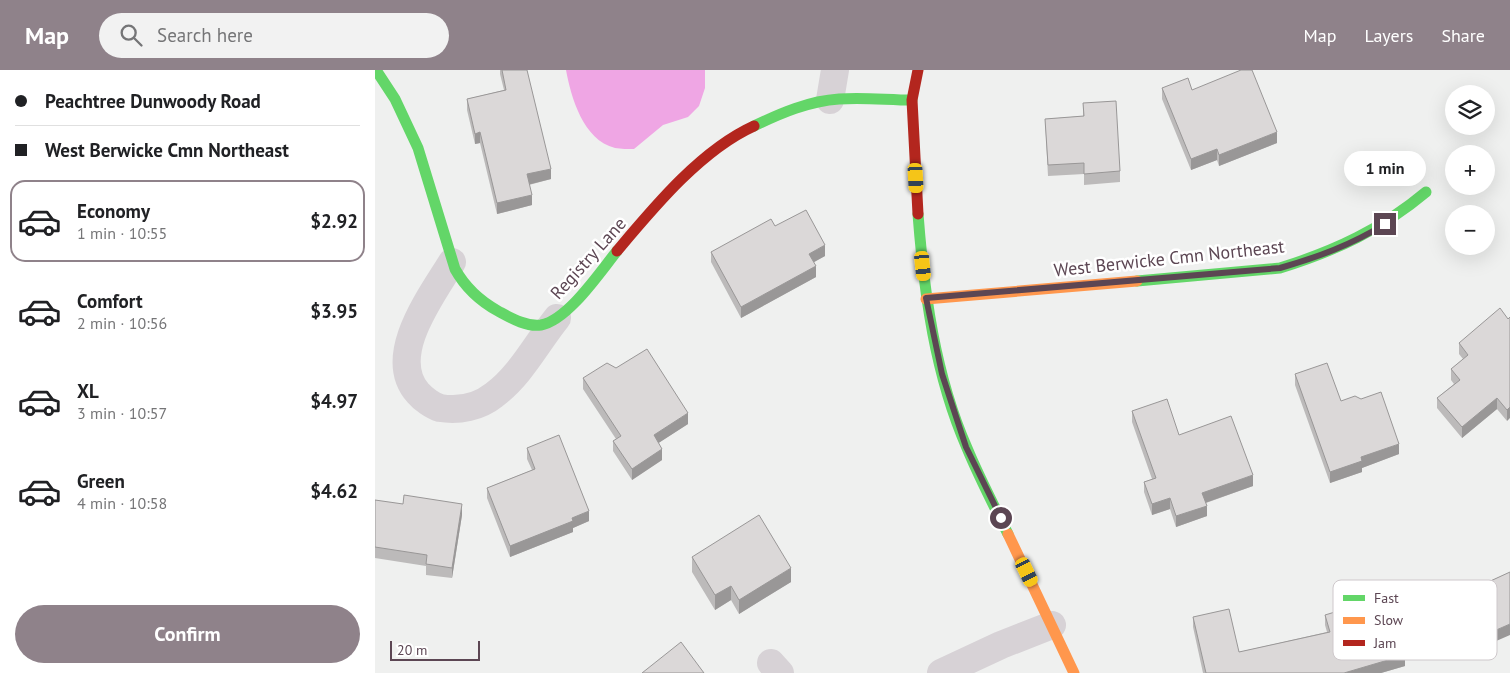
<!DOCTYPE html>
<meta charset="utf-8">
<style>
:root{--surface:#fff;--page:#f2f2f2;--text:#202124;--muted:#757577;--line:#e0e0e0;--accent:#8f828a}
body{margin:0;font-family:"PT Sans",sans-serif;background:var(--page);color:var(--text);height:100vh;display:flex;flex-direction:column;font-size:19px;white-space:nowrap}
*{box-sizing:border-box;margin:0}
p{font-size:16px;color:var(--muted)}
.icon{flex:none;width:28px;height:28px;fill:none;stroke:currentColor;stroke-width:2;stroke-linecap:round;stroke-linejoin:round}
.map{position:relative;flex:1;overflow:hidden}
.drawer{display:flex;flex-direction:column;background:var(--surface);width:375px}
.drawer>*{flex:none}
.top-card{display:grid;align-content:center;height:110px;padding:0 15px;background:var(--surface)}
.tools{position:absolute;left:1070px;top:15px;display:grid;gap:10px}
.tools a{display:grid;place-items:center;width:50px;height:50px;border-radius:50%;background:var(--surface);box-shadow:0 5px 20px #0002;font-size:25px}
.scale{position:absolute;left:15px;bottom:12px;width:90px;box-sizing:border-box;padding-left:5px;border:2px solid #5c4653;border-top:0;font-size:14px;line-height:18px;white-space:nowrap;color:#5c4653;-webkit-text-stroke:4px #fff;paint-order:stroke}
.end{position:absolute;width:22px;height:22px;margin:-11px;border:6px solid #5c4653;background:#fff;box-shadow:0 0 0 2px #fff}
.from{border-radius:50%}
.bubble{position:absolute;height:35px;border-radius:18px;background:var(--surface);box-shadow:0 5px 20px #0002;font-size:16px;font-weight:600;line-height:35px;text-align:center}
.car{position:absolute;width:15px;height:30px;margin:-15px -8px;border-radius:6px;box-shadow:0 0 4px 1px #0007;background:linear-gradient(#f5c518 24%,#345 0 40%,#f5c518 0 76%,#345 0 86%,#f5c518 0)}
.top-card b{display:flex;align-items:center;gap:18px;height:48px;font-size:19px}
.top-card b+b{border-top:1px solid var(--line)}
.top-card i{width:12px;height:12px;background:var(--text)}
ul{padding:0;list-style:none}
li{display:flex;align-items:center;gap:15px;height:82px;margin:0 10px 8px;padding:0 5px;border:2px solid transparent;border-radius:15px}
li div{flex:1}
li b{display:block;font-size:19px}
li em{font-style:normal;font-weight:600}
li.selected{border-color:var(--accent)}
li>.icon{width:45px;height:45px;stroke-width:1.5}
.primary-button{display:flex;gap:10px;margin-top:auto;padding:10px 15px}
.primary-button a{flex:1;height:58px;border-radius:30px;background:var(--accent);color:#fff;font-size:20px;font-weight:600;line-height:58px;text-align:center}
header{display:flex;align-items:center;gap:30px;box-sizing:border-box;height:70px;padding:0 25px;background:var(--accent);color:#fff}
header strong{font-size:24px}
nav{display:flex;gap:28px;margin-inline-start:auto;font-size:18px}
.search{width:350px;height:45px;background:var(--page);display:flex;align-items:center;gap:12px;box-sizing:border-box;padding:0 18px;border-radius:28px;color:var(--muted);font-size:19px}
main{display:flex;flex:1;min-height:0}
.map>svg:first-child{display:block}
.water{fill:#efa6e4}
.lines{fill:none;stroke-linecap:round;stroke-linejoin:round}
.street{stroke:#d7d2d6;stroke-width:28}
.fast{stroke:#63d668;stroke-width:11}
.slow{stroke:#ff974d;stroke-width:11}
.jam{stroke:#b3261e;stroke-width:11}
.wall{fill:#bcbaba}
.shaded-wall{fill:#999797}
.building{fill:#dbd8d8;stroke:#999797}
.route{stroke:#5c4653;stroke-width:6}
.labels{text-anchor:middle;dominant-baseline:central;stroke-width:5;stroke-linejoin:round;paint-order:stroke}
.street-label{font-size:18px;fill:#5c4653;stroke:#fff}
.key{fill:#fff;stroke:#cec8cb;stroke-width:1}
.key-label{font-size:14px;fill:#5c4653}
</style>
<header>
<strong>Map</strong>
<div class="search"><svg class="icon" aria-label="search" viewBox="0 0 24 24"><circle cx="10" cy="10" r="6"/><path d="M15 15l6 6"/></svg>Search here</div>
<nav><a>Map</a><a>Layers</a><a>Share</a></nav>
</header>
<main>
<section class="drawer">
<div class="top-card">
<b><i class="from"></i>Peachtree Dunwoody Road</b>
<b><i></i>West Berwicke Cmn Northeast</b>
</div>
<ul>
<li class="selected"><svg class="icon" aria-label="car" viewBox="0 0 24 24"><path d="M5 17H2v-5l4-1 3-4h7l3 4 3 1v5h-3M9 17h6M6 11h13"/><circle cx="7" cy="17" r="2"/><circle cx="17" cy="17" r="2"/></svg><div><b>Economy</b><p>1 min · 10:55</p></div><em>$2.92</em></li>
<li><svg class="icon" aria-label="car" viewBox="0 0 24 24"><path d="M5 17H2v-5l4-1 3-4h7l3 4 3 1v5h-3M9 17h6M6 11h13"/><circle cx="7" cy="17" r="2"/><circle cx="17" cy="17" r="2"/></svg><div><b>Comfort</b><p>2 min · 10:56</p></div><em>$3.95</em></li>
<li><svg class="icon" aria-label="car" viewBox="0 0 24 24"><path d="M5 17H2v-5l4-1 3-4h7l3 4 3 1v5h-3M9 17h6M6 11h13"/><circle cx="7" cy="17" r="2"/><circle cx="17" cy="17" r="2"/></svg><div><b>XL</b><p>3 min · 10:57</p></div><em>$4.97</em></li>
<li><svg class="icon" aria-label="car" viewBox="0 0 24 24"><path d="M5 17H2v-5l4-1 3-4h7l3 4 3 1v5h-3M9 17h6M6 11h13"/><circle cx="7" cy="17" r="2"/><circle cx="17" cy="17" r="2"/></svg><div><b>Green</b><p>4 min · 10:58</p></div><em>$4.62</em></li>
</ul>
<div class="primary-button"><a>Confirm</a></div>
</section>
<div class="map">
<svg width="1135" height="603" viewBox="0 0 1135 603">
<rect width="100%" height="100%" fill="#eff0ef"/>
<path class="water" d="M191,0H330V18L324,36L313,47L288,55L259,79C253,79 246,79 240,78C208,70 196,27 191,0Z"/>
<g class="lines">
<path class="street" d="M455,30L460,0
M77,192C57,225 10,286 43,323C48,329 58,336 65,338C84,341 104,337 119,325C146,305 161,274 182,248
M396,593L405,603
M566,603L626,575L677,555"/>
<path class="fast" d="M1,0L20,29L43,78L80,199C90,217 105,231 123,241C136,248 151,257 166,255C193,250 225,202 242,181
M379,56C406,43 434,31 464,29C488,27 513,30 537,30
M543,144C549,223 560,305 592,378C604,407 619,436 633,464
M762,211L905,198C960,181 1007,159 1051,122"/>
<path class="slow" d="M551,229L762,211
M633,464L699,603"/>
<path class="jam" d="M543,144L537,30L543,0
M242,181C279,137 326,80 379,56"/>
</g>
<path class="wall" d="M125,0H127L176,109L154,115L157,135L122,144L105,73L100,74L92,40V29L129,20L125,4Z
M787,18L817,20L902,73L844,96L842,90L816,100L787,29Z
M708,33L745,101V112L709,115V104L673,106L670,49L708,46Z
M400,156L450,186L438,192L441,207L366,248L336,192V182Z
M1133,249L1132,351L1122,339L1087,368L1062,338V328L1079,314L1076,310V299L1088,289L1084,284V273Z
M920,304L966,331L1024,384L987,398V402L955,413L920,315Z
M208,308L313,354L283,373L287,390L257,410L238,381V371L241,369L208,319Z
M757,341L804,365L878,416L831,433L832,446L801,457L795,439L777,445L769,422V412L777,409L757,352Z
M152,378L214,451L198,458V462L135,487L112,428V418L157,400L152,389Z
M0,430L87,445L77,508L51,505V496L0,488Z
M317,487L416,512L364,544L356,530L340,540L317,502Z
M1135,502L1096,582L1081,548V537L1098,530V519Z
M950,545L987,550L1030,596L1006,603H828L818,557V547L864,582L952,562L950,555Z"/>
<path class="shaded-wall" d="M105,62V73L100,74V64Z
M902,62V73L844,96V85Z
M842,79V90L816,100V89Z
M176,99V109L152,115V104Z
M157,125V135L122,144V133Z
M450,175V186L434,195V184Z
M441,196V207L366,248V237Z
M1122,328V339L1087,368V357Z
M1135,337V348L1132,351V340Z
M313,343V354L279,376V365Z
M1024,374V384L987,398V402L955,413V402L986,387Z
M287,379V390L257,410V399Z
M878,405V416L827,434V423Z
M795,428V439L777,445V434Z
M87,434V445L77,508V498Z
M832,436V446L801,457V446Z
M214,441V451L198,458V462L135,487V476L197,448Z
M416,498V512L364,544V530Z
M356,516V530L340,540V525Z
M1135,554V565L1096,582V571Z
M1030,585V596L1006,603H969Z"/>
<path class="building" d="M127,0H152L176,99L152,104L157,125L122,133L105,62L100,64L92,29L131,20Z
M866,0H877L902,62L844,85L842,79L816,89L787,18L813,8L817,20Z
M741,31L745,101L709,104V93L673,95L670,49L709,46L708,33Z
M431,140L450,175L434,184L441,196L366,237L336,182L396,149L400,156Z
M1125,238L1133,249L1135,247V337L1132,340L1122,328L1087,357L1062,328L1085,310L1076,299L1093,285L1084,273Z
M272,279L313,343L279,365L287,379L257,399L238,371L246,366L208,308L232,293L241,298Z
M952,293L966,331L980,326L986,329L1006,322L1024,374L986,387L987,391L955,402L920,304Z
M792,329L804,365L856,346L878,405L827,423L832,436L801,446L795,428L777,434L769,412L781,408L757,341Z
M184,365L214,441L197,448L198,451L135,476L112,418L160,399L152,378Z
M29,425L87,434L77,498L51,494L52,485L0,477V430L28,434Z
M384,445L416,498L364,530L356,516L340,525L317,487Z
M1135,502V554L1096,571L1081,537L1102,528L1098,519Z
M983,535L987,550L1018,542L1030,585L969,603H831L818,547L854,539L864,582L955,562L950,545Z
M306,572L329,603H267Z"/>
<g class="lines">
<path class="route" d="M626,448L591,377L567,304L551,228L905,198C943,187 976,175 1010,154"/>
</g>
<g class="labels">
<g class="street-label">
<text transform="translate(213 188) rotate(-48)">Registry Lane</text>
<text transform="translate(794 188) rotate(-6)">West Berwicke Cmn Northeast</text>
</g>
</g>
<rect x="958" y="510" width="164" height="80" rx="8" class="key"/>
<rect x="968" y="525" width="22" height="6" fill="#63d668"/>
<rect x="968" y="547" width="22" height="7" fill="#ff974d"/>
<rect x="968" y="570" width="22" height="6" fill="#b3261e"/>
<g class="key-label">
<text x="999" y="533">Fast</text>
<text x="999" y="555">Slow</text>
<text x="999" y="578">Jam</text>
</g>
</svg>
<div class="tools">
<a><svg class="icon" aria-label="layers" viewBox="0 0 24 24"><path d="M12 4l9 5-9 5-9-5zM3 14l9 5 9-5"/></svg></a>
<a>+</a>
<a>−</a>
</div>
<div class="scale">20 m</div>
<i class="end from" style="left:626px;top:448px"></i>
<i class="end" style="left:1010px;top:154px"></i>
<div class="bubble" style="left:969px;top:81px;width:82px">1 min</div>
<i class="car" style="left:541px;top:108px;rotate:177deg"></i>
<i class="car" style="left:548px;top:196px;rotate:174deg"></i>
<i class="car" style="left:652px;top:502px;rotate:154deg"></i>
</div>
</main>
